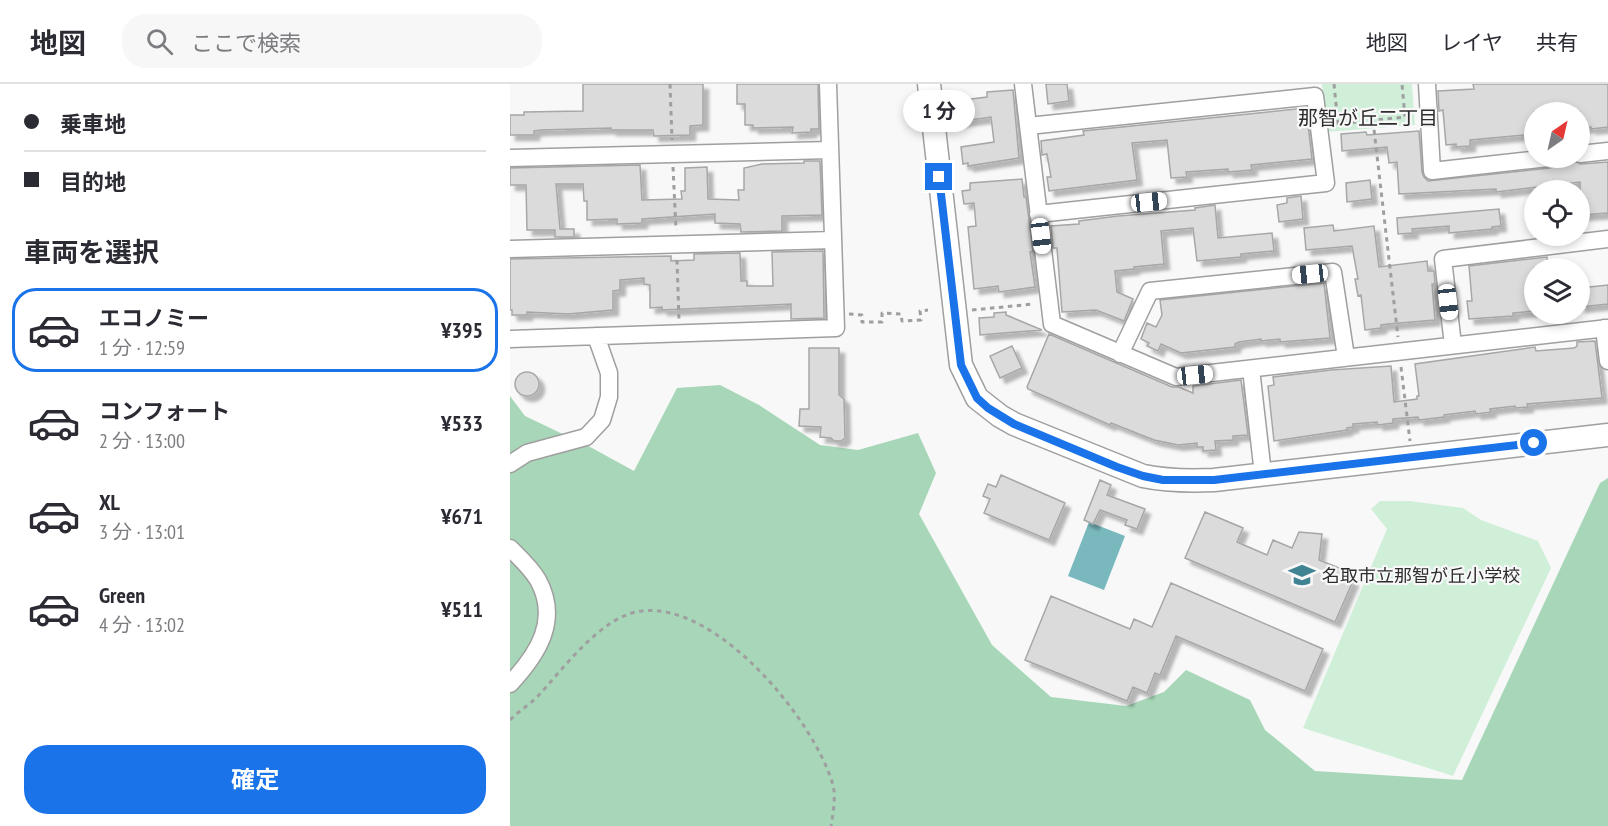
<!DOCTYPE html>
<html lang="ja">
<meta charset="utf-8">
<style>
:root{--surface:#fff;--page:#f7f7f7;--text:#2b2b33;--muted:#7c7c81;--line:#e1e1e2;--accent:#1a73e8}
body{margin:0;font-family:"PT Sans Narrow","Noto Sans JP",sans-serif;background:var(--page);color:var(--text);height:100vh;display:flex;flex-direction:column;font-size:22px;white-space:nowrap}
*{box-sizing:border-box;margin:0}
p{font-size:20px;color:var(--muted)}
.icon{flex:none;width:33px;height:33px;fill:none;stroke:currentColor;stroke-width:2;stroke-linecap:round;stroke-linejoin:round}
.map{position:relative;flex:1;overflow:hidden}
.sheet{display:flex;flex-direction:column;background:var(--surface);width:510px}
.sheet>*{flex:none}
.top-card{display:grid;align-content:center;height:132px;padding:0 24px;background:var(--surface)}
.needle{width:39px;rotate:34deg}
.buttons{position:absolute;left:1014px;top:18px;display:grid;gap:12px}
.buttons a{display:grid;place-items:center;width:66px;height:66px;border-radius:50%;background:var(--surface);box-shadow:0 3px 9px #0003;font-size:30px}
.end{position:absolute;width:27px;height:27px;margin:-14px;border:8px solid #1a73e8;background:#fff;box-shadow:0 0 0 3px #fff}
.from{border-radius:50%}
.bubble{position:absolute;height:42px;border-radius:21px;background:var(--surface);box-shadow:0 3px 9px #0003;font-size:20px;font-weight:700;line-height:42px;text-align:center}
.car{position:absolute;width:18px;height:36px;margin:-18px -9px;border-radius:8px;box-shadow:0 0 4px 2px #0007;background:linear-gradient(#fff 24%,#345 0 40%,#fff 0 76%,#345 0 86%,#fff 0)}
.top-card b{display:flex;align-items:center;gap:21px;height:57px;font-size:22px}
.top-card b+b{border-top:2px solid var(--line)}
.top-card i{width:15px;height:15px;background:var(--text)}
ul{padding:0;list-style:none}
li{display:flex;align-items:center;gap:18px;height:84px;margin:0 12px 9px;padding:0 12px;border:3px solid transparent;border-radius:24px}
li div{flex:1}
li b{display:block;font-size:22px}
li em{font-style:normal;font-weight:700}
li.current{border-color:var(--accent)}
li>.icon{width:54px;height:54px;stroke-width:1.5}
h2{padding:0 24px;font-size:27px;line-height:72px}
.button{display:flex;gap:12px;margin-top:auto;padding:12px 24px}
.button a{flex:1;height:69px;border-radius:24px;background:var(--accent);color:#fff;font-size:24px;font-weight:700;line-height:69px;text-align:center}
header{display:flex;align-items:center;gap:36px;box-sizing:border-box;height:84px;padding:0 30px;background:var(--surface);border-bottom:2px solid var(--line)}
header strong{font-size:28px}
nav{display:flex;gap:33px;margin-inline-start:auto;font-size:21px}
.search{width:420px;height:54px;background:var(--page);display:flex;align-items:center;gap:15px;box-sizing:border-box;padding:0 21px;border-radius:24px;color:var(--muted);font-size:22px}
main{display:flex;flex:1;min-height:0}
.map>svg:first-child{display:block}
.green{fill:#cfefd9}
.forest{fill:#a7d7b8}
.water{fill:#79b9be}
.building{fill:#dbdbdc;stroke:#a7a7a8;stroke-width:1.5;filter:url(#shadow)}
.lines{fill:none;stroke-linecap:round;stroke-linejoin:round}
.street-casing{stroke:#9f9fa0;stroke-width:19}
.secondary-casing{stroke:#9f9fa0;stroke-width:25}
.path{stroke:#9f9fa0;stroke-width:3;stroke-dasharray:4.5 4.5;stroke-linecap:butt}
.street{stroke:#fff;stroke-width:16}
.secondary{stroke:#fff;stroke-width:22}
.route{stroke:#1a73e8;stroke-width:8}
.labels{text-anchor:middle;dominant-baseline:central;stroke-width:4.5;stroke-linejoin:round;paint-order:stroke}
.poi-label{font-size:18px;fill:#2d2d2e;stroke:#f8f8f9;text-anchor:start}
.neighbourhood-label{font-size:20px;fill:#2d2d2e;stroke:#f8f8f9}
</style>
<header>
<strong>地図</strong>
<div class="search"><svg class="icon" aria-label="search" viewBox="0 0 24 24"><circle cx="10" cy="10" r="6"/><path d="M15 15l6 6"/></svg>ここで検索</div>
<nav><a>地図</a><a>レイヤ</a><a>共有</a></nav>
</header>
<main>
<section class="sheet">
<div class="top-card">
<b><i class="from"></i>乗車地</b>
<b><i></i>目的地</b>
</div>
<h2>車両を選択</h2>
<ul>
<li class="current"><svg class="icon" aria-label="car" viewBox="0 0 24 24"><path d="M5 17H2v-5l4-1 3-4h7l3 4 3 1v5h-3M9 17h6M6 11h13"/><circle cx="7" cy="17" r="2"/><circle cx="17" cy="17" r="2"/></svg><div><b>エコノミー</b><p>1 分 · 12:59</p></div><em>¥395</em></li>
<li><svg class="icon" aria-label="car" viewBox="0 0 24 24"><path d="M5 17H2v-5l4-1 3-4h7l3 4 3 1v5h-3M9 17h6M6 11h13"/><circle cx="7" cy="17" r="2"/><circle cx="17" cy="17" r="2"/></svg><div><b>コンフォート</b><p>2 分 · 13:00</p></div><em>¥533</em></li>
<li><svg class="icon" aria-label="car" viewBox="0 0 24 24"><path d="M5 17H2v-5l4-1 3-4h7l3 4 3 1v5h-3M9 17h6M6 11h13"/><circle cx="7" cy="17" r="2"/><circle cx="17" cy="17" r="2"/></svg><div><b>XL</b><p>3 分 · 13:01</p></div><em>¥671</em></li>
<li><svg class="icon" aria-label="car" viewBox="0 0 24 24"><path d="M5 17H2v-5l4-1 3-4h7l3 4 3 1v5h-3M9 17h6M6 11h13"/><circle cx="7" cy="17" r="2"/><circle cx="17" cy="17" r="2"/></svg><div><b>Green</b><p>4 分 · 13:02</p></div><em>¥511</em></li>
</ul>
<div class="button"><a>確定</a></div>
</section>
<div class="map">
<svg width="1098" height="742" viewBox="0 0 1098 742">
<defs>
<filter id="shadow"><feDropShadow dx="5.5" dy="5.5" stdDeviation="1.5" flood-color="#0004"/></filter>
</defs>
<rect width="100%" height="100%" fill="#f8f8f9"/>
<path class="green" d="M812,0H902L905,41L816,48Z
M870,417H900L953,424L971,436L1028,457L1041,484L943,692L793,644L877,445L861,425Z"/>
<path class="forest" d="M210,301L249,321L310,361L348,366L408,349L426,389L409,430L482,561L541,613L616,622L654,608L676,586L740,616L755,646L805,687L952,696L1090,399L1098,394V742H0V312L15,332L82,364L124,387L167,304Z"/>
<path class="water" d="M579,438L615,452L594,506L558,492Z"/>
<path class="building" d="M73,0H193V41L180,42V51L144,52L143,46H101V44L31,46L24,47V51H0V31H14V28L73,27Z
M227,0H308L309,45H301V48L282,49L283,43L243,44V41H235V20H227Z
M536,0H557L559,17L538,20Z
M963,0H1098V43L1081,45V43L1070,44V28H1024V50L960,56V62L946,63V60L936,61L933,26L929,27L928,7L964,5Z
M503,6L509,74L458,82V79L453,80L451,63L484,58L481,33L446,38L444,24L447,23L446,17L477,13V8Z
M796,24L802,75L741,81L742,86L718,88V85L676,88L677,93L661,94L657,56L622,59L627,96L539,107L537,93H541L537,70L532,71L531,57L574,51L573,47Z
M909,47L912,88L914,93L918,97L1040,84L1046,82L1049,77L1061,76L1071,80L1098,78V129L1070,131V98L986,108V105L889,110L887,78L879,79L877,63L832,67L831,50L856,48L857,51Z
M294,77H310L312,131L272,132V147L231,148L230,140L205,139V130L132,135V139L107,140V135L77,136V117H74L73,100H46L50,145H64V153H45V146H17L16,101H0V84L130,81L132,116L172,115L171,107H175V84L197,83L198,115L229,116L228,106H234V84L252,80L294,79Z
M512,95L514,113H516L523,167L520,168L525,203L489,208L488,202L464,205L458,143L466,142L464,119L454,120L452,107L460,106V99Z
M860,96L862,115L837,118L836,99Z
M791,112L793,135L769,138L767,121L777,119V114Z
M705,121L708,154L762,149L764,167L731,170V173L687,177L683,144L651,147L654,180L624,183V185L605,187L607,208L623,215L614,237L586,226L552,228L547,164H543L541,142L569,140V137L608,132L685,126V124Z
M989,125L991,142L982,143V145L939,149V142L902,145L903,149L888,150L887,134Z
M823,141L824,147L864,142L869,183L917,177L918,187H924L925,200H922L925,236L878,240L871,241V244L855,246L851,211L848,212L845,195H848L842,162L796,166L794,144Z
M313,167L314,234L281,235V220L152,226V223L140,224V201L134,200V194L110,196V206L103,207V226L58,230L17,228V231H2V226H0V175L161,172V177L184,176V170L230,169L231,197H237V202H263L262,168Z
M1037,173L1038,184H1024V227L1003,229V232L959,235L957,217H962L959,182Z
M814,199L820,254L770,258V255L751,257V255L729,258L725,260V263L671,269L651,260L648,267L637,262L639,259L631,255L637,239L646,243L652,231L650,216Z
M1098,201V220L1070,223V204Z
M496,228V231L532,246L470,251L469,234L484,233V229Z
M539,250L662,303H669L683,309V302L731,296L738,351L723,352V356L705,357L706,366L693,367V363H687V359L668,361L644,356L601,339L600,341L518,305L517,303Z
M1085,257L1092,314L1017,320L1018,323L1005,324V322L980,325L981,328L966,330L965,327L934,331V333L909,336L908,333L883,335V339L868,341L867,338L843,340V343L837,344V346L764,357L758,302L764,301L763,293L821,286L881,282L884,318L907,315V312H909L905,280L1025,263L1026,267L1064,264L1067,262V258Z
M502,262L512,284L490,294L480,272Z
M299,264H329V311L334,315L335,354L331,357H324L321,354L310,353L311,343L289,342L290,325H299Z
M5 300a12 12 0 1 1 24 0a12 12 0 1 1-24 0Z
M491,391L555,419L539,456L474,429L480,415L473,412L478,400L486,403Z
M590,396L601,401L597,411L635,425L627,445L615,441L617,436L590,426L583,440L574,436Z
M695,428L733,444L727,458L757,471L763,456L782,464L789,448L812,450L809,476L834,486L832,492L843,497L825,538L675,474Z
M661,499L813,565L795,607L666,552L650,591L645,589L637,609L623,603L617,617L515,576L541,512L620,545L624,535L642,543Z"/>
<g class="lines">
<g class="street-casing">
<path id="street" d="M513,0L542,240L666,293L1098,244
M917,0L922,87L1039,74
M518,42L805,12L816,99L528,130
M1070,70L1098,67
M0,74L320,66
M0,165L323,156
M1094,244L1098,277
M0,255L326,244L318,0
M943,261L933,175L1098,155
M610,270L640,207L823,188L836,273
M741,285L753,390
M0,380L17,369L76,353L92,336L99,313V289L86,252
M0,464C10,474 21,484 28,496C50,536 28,570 0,600"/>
</g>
<g class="secondary-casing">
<path id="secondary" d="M419,0L451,281L467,314L490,332L504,340L633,392C657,397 680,397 704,396L1098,351"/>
</g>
<path class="path" d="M160,0L162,56
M824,0L828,40L895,33L892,0
M863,37L888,253
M163,83L166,146
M167,176L169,236
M462,226L524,220
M339,230L352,231V238H372V229L391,230L392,237L411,236L410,227L418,226
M891,283L900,357
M0,636C9,627 19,621 28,612C54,584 92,531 132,527C207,518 304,635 323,701C326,713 323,730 321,742"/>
<use href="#street" class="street"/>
<use href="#secondary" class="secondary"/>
</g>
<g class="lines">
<path class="route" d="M429,93L451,281L467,314L478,324L504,340L607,383L633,392L653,396H704L1024,359"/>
</g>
<defs>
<g id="school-bare" transform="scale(2.07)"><path d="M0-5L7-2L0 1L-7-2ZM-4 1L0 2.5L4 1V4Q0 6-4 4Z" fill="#408493" stroke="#f8f8f9" stroke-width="2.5" paint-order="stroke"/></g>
</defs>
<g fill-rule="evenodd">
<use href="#school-bare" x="792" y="491"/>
</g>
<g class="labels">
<g class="poi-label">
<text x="812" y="491">名取市立那智が丘小学校</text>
</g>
<g class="neighbourhood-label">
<text x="858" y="34">那智が丘二丁目</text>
</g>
</g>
</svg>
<div class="buttons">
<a><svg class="needle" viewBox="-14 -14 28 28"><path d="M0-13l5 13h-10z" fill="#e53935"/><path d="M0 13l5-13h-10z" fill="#7c7c81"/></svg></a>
<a><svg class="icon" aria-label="locate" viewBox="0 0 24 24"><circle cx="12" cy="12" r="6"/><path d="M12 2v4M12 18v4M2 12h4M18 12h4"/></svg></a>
<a><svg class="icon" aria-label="layers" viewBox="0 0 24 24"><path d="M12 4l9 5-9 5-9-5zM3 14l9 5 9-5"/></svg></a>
</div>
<i class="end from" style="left:1024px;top:359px"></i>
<i class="end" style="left:429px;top:93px"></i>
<div class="bubble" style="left:393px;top:6px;width:72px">1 分</div>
<i class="car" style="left:639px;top:118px;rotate:84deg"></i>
<i class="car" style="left:531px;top:152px;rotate:173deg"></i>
<i class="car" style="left:800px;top:190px;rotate:264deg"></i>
<i class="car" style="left:938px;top:218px;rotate:173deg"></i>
<i class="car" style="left:685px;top:291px;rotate:84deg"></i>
</div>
</main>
